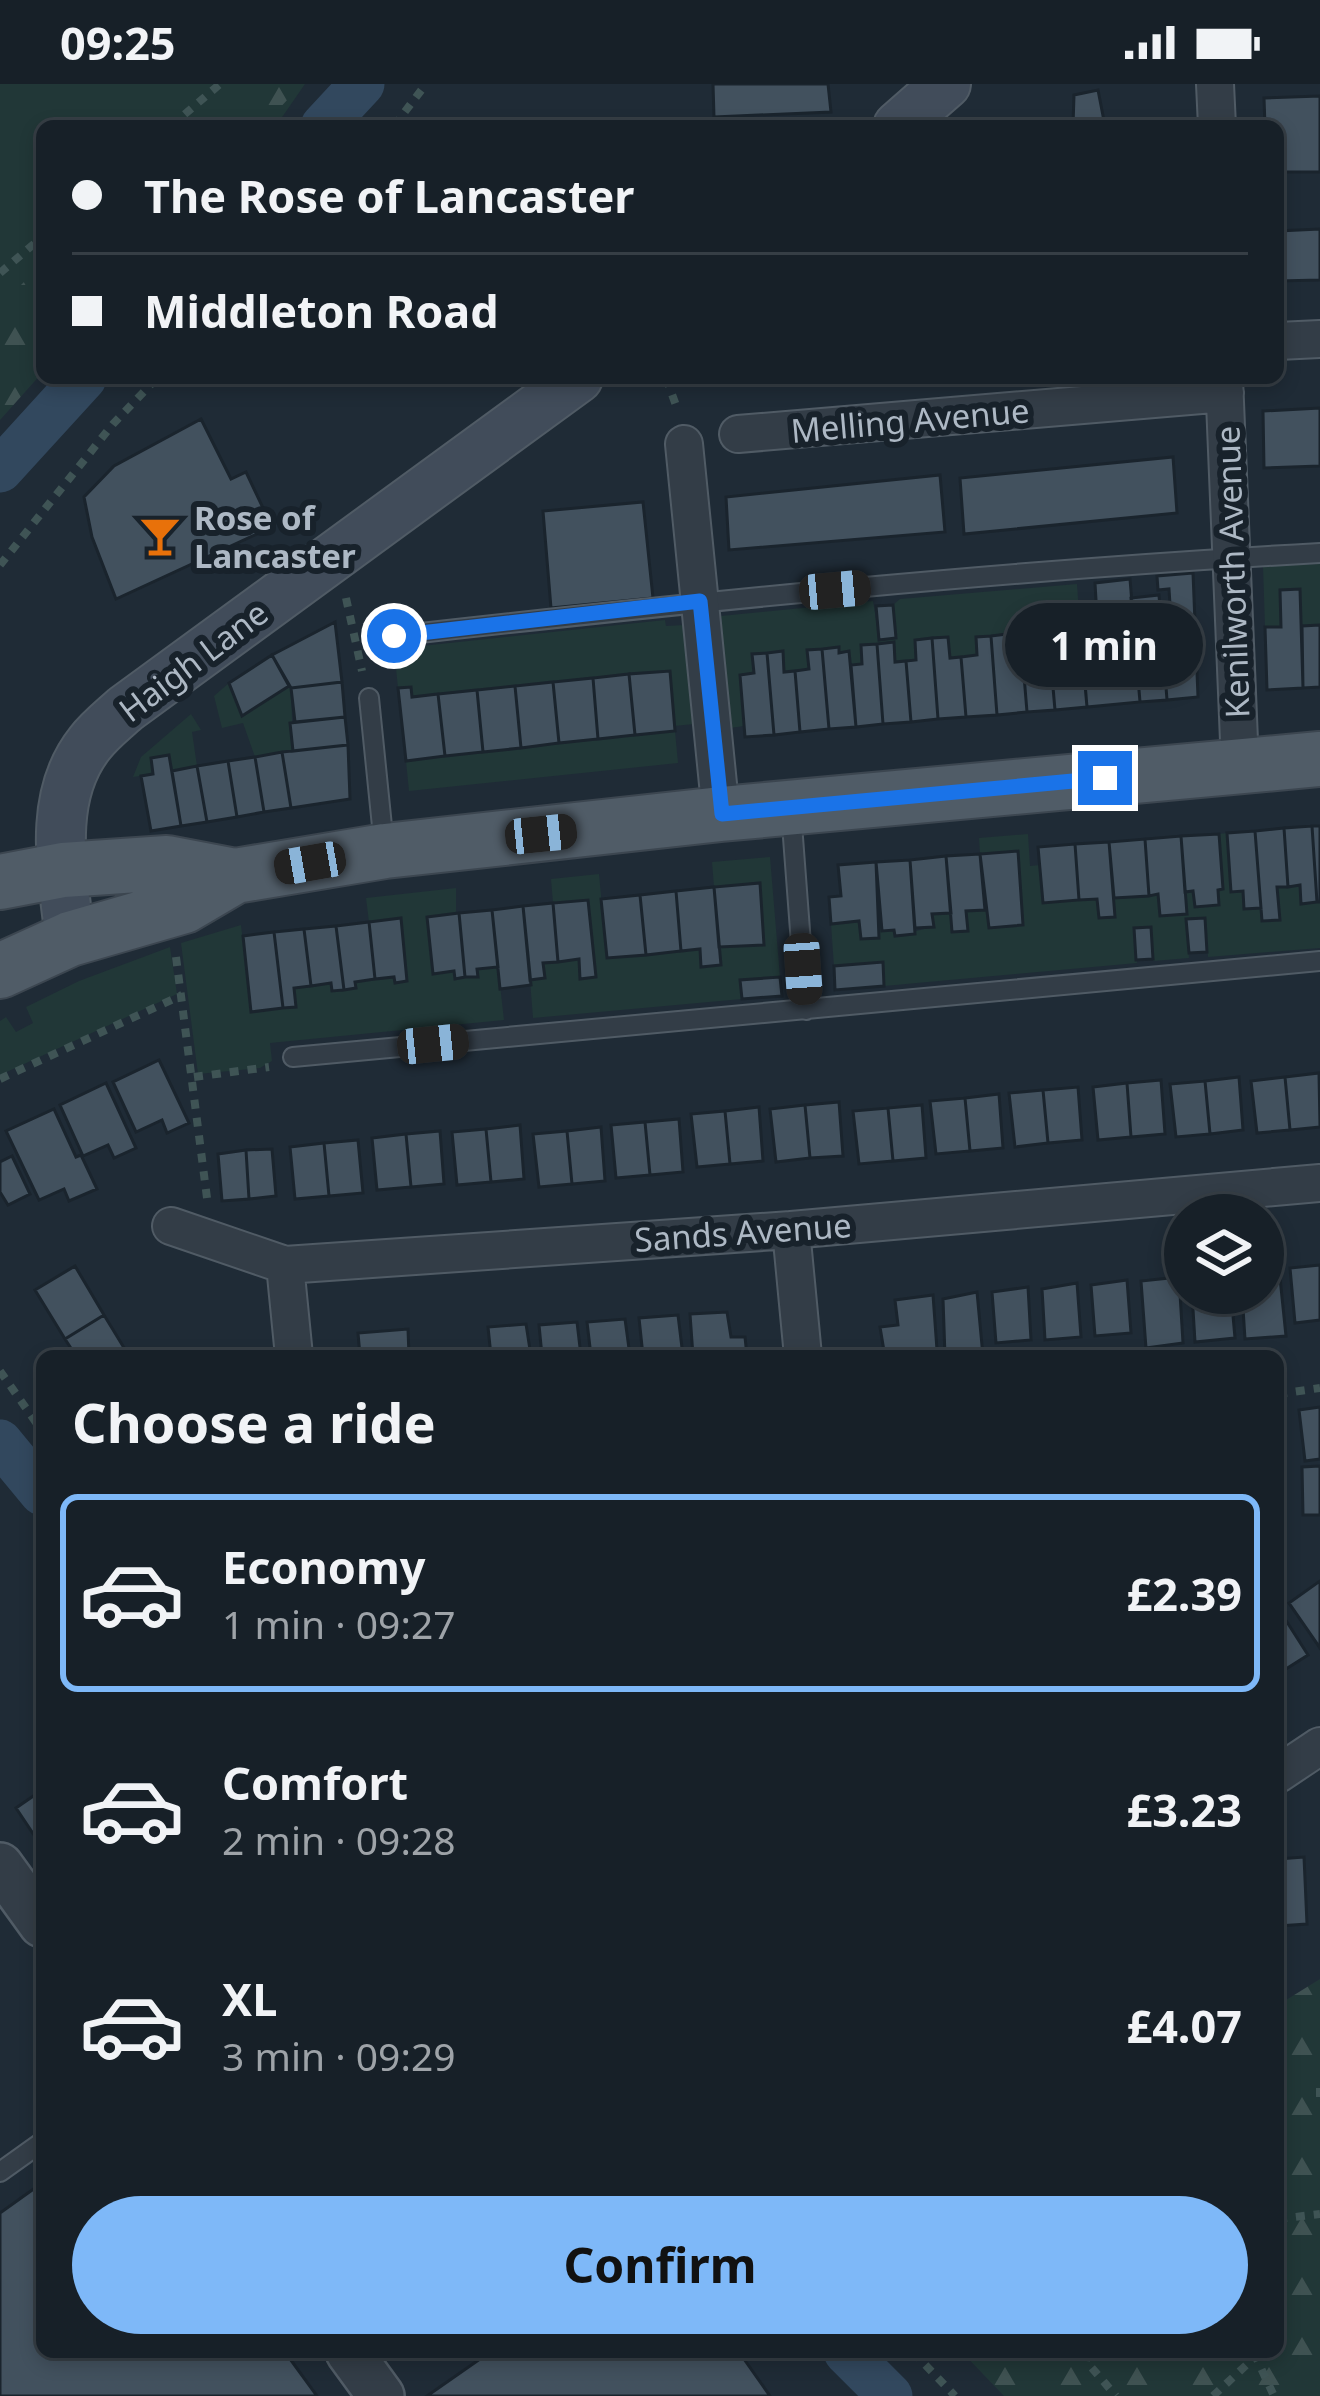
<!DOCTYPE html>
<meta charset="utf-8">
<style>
:root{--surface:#172028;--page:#202830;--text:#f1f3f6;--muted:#9ea3a8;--line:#363e45;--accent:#7eb8f8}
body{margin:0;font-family:"Noto Sans",sans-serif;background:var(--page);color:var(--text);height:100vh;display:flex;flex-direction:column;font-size:45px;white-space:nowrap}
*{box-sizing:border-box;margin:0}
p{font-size:39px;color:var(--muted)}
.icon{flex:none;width:66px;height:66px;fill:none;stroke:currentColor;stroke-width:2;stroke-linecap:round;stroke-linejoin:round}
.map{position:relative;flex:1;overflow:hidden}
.drawer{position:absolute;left:36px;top:1266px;width:1248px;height:1008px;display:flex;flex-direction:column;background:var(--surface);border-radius:18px;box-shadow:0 6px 18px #0003,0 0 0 3px var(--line)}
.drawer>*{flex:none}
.banner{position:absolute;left:36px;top:36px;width:1248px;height:264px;border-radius:18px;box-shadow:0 6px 18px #0003,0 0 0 3px var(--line);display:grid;align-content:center;height:264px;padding:0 36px;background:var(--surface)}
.tools{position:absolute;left:1164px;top:1110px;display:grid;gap:24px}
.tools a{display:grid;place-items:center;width:120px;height:120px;border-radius:50%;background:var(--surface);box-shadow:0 6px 18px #0003,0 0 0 3px var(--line);font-size:60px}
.end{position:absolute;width:54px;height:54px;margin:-27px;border:15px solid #1a73e8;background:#fff;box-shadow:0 0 0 6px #fff}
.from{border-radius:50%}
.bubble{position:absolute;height:84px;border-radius:42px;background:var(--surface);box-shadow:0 6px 18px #0003,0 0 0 3px var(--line);font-size:39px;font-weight:700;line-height:84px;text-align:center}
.car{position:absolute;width:36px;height:72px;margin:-36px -18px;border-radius:15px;box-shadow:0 0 9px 3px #0007;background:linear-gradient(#222 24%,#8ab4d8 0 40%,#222 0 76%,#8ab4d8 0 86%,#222 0)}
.banner b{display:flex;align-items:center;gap:42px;height:114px;font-size:45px}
.banner b+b{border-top:3px solid var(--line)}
.banner i{width:30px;height:30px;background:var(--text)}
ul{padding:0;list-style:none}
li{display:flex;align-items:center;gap:36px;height:198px;margin:0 24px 18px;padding:0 12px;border:6px solid transparent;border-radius:18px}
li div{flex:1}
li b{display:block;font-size:45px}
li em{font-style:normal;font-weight:700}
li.active{border-color:var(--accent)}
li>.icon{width:108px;height:108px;stroke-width:1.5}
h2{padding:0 36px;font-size:54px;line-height:144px}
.action{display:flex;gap:24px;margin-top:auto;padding:24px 36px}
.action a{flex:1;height:138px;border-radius:72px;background:var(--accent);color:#111;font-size:48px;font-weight:700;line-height:138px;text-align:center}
.status{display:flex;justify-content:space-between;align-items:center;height:84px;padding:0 60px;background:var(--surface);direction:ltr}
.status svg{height:33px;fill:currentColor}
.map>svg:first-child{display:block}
.green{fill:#213737}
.forest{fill:url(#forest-firs)}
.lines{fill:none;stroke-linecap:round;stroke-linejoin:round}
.canal{stroke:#32485e;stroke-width:45}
.building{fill:#42515e;stroke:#1a242d;stroke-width:3}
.service-casing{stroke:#505b65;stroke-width:22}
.minor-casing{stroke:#505b65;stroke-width:40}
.tertiary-casing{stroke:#505b65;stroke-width:50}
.secondary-casing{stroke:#505b65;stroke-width:52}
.primary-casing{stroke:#3c4650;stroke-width:58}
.path{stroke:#3f5455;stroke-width:8;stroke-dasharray:9 9;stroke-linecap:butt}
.service{stroke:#333d47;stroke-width:18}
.minor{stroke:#333d47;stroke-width:36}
.tertiary{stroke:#333d47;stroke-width:45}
.secondary{stroke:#414c5a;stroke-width:48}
.primary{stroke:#505c67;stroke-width:54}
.route{stroke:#1a73e8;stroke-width:15}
.labels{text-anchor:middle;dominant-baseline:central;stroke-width:12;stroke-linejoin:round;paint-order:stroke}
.street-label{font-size:33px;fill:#adb8c4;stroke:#18222b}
.poi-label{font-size:33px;font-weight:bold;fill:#adb8c4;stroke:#18222b;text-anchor:start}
</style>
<div class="status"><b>09:25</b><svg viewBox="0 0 49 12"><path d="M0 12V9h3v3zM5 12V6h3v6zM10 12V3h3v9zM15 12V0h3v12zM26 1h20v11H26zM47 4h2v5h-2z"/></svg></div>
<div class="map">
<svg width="1320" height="2312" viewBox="0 0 1320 2312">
<defs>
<pattern id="forest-firs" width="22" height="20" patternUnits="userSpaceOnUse" patternTransform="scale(3)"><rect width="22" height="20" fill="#213737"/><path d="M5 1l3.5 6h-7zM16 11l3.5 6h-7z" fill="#3f5252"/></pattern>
</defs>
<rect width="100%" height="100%" fill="#1f2b36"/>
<path class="green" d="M0,0H305L276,42H42V285L0,326Z
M1320,480V541L1302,542L1300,505L1281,506V543H1265L1263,482Z
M1077,500L1080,544L1035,548L1036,566L1008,568L1007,550L976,552L977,571L950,574L947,553L915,556L916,576L895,578L893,558L861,561L862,580L851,581L849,568L839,569L838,563L808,566L809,585L784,588L782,567L753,570L754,589L740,591L744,642L730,644L721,532L873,517L879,555L896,553L893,521L900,515Z
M665,536L666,542L685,541L694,640L674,642L669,587L412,613L398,604L394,565Z
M229,599L242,631L289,602L291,604L293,667L255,673L243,639L222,644L214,612Z
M191,630L201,646L192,648L197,682L172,687L169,672L152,674L153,690L133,693L141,673Z
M675,647L678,679L409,707L406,677Z
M1227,749L1231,807H1243L1244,825L1261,824L1263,837L1279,836L1277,803L1300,801L1301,819L1320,818V864L1208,873L1205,835L1186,836L1189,874L1153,877L1151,844L1134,845L1137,879L884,902L882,878L834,882L831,840L859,837L862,855L879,854L877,835L894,846L895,852L933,843L932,830L951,829L952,848L967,847L966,827L988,826L990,844L1023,841L1017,768L980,770L979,754L1028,750L1030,782L1040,781L1043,819L1097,815L1099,834L1115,832L1114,814L1158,810L1160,831L1186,830L1185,808L1193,807L1195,823L1219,821L1218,806L1223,804L1219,750Z
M770,773L780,893L741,896L742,915L533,934L530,896L545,894L543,879L579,875L581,894L595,893L588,817L553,819L551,795L599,790L607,874L700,865L701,883L720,882L719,863L764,860L714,803L712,778Z
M456,804V895L477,893V885L498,883L504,936L270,959L272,977L260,984L198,990L181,859L241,841L251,928L295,923L294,904L331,899L333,907L355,904V898L394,893L395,898L407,897L401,834L369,838L366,814Z
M170,863L177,910L0,991V937L6,933L16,948L33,939L26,923L79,897Z"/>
<path class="forest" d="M243,0H302L263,42H211Z
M42,180V289L0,336V222Z
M1320,1895V2312H1004L962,2268H1278V1921Z"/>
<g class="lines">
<path class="canal" d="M323,42L362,0
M0,386L84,294
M0,1358L42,1409
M846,2268L890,2312"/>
</g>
<path class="building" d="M713,0H828L831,28L714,33Z
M1098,6L1105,42H1073L1074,11Z
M1320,12V88H1278V42H1265L1264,14Z
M1320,145V196L1278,197V147Z
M1320,324V382L1264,384L1263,327Z
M201,335L231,395L246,388L272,443L116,515L92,453L84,413L114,382Z
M1173,373L1177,429L964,450L960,394Z
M940,391L945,448L729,466L726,413Z
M643,418L653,514L551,524L543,427Z
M1193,489L1198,613L1167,616L1161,536H1171L1169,505L1158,506L1157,492Z
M1130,495L1140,618L1087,623L1082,563L1093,561L1090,533H1097L1095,499Z
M1300,505L1303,604L1267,606L1265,543H1281L1280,506Z
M1159,511L1167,616L1140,618L1131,514Z
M893,521L896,554L879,556L876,522Z
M335,538L342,598L291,604L272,571Z
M1320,541V603L1303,604L1302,542Z
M1080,544L1087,623L1055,626L1048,547Z
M1048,547L1055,626L1027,628L1022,567L1036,566L1034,548Z
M1007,550L1008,568L1022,567L1027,628L997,631L991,552Z
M991,552L997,631L966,633L961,573L977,571L976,553Z
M948,553L950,574L961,573L966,633L938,635L932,554Z
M932,554L938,635L911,638L906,577L916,576L915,556Z
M894,558L895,578L906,577L911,638L883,640L877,560Z
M877,560L883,640L856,643L851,581L862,580L861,561Z
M839,563V569L849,567L856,643L829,645L822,565Z
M822,565L829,645L800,648L795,587L809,585L807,566Z
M783,567L784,588L795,587L800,648L774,651L767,569Z
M767,569L774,651L745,653L740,591L754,589L752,570Z
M272,571L289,602L242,632L229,599Z
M670,587L675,647L635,651L629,590Z
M629,590L635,651L598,655L593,594Z
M593,594L598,655L559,659L553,598Z
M342,598L345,633L295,638L291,604Z
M553,598L559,659L521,664L515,602Z
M515,602L521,664L483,668L477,606Z
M411,603L412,613L438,610L445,672L406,677L398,604Z
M477,606L483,668L445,672L438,610Z
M345,633L348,661L293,667L290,639Z
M348,661L350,715L291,724L282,668Z
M282,668L291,724L264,728L255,673Z
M169,671L181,742L151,747L141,692L153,690L151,674Z
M255,673L264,728L237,733L228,677Z
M228,677L237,733L207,738L197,682Z
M197,682L207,738L181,742L172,687Z
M1312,742L1317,818L1301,820L1300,801L1288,803L1284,744Z
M1312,742H1320V818H1317Z
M1284,744L1288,803H1277L1280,836L1262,837L1255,747Z
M1255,747L1261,824L1244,825L1243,807L1231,808L1227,749Z
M1219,750L1223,805L1218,806L1219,821L1195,823L1193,807L1185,808L1181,752Z
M1181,752L1187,830L1160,832L1158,810L1149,812L1145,755Z
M1145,755L1149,812L1114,814L1109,758Z
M1109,758L1115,833L1099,834L1097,815L1079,816L1075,760Z
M1075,760L1079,816L1043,819L1038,763Z
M1018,767L1023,841L989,844L980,770Z
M980,770L985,826L966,827L968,847L952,848L946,772Z
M946,772L951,829L932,830L934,843L915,844L910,776Z
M910,776L915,850L895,852L894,846L882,847L876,778Z
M876,778L879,854L861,855L859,837L831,840L829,813L841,812L838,781Z
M760,799L764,861L719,863L714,803Z
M714,803L721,881L701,883L700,865L681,867L676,807Z
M676,807L681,867L646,871L640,811Z
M640,811L646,871L607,874L601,815Z
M588,816L596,893L580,895L579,875L558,878L553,819Z
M553,819L558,878L543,879L545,894L530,896L523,822Z
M523,822L531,901L500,905L492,826Z
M492,826L498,883L477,885L478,893H465L459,829Z
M459,829L465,893L455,895L454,887L433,890L427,833Z
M401,834L407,897L395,899L394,893L375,895L369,838Z
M1205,834L1207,868L1189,869L1186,835Z
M369,838L375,895L355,898L356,904L344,906L336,842Z
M336,842L344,906L332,907L331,899L311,902L304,845Z
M1151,843L1153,875L1136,876L1134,844Z
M304,845L311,902L294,904L296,923L283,924L274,848Z
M274,848L283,924L251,928L243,852Z
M883,878L884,902L835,906L834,882Z
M780,893L782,912L742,915L740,896Z
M159,976L189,1039L167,1049L162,1036L136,1048L113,998Z
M1319,989L1320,1043L1290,1046L1285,993Z
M1239,993L1243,1046L1210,1050L1205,997Z
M1285,993L1290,1046L1257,1049L1251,997Z
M1161,996L1165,1050L1131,1053L1127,999Z
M1205,997L1210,1050L1176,1053L1170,1000Z
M106,999L136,1064L114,1074L108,1061L83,1072L60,1021Z
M1127,999L1131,1053L1098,1056L1093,1003Z
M1078,1003L1082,1056L1048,1059L1043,1006Z
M1043,1006L1048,1059L1015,1063L1009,1009Z
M999,1010L1003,1064L970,1067L965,1014Z
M965,1014L970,1067L936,1070L930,1017Z
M839,1018L843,1072L810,1074L805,1021Z
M805,1021L810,1074L776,1078L770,1025Z
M922,1021L926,1074L893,1077L888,1024Z
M759,1023L763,1077L730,1080L725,1027Z
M888,1024L893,1077L859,1080L853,1027Z
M54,1025L76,1073L81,1071L97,1105L69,1117L64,1105L39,1116L6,1047Z
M725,1027L730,1080L697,1083L691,1030Z
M679,1035L683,1088L650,1091L645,1038Z
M645,1038L650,1091L616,1094L611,1041Z
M520,1041L524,1095L491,1098L486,1045Z
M601,1043L605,1097L572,1100L567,1047Z
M486,1045L491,1098L457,1101L452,1048Z
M440,1047L444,1100L411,1103L406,1050Z
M567,1047L572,1100L539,1103L533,1050Z
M406,1050L411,1103L377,1106L372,1054Z
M358,1056L363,1109L329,1112L324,1059Z
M324,1059L329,1112L295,1115L290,1063Z
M272,1065L276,1112L249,1115L246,1066Z
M246,1066L249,1115L222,1117L218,1070Z
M12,1072L30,1110L8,1121L0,1108V1078Z
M1320,1181V1236L1295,1239L1290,1184Z
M75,1182L104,1231L65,1255L35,1206Z
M1279,1184L1286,1252L1245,1255L1242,1209H1263V1186Z
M1179,1193L1183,1259L1146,1264L1141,1197Z
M1127,1196L1131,1249L1095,1252L1091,1201Z
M1077,1199L1081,1253L1045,1256L1042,1205Z
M1028,1203L1031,1256L996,1259L992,1208Z
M977,1208L983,1272H945L943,1215Z
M1192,1209H1231L1235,1254L1195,1258Z
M933,1211L937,1266L906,1271L905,1265L884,1267L880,1243L898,1241L895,1216Z
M727,1228L731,1253H745L747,1272H693L690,1230Z
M104,1231L129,1272H76L65,1255Z
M678,1231L683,1272H643L639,1234Z
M625,1235L630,1272H591L587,1238Z
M577,1238L581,1272H542L539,1241Z
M526,1240L531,1272H491L488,1243Z
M408,1245L409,1272H360L358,1249Z
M1320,1323V1375L1305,1377L1299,1326Z
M1320,1382V1431H1303L1302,1383Z
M1320,1497V1564L1289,1519Z
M1278,1524L1308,1571L1278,1590Z
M42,1706V1763L16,1724Z
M1304,1773L1307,1840L1278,1842V1775Z
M42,2099V2268H285L317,2312H0V2129Z
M490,2268H739L770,2312H427Z"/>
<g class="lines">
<g class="service-casing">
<path id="service" d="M394,552C702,517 1011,486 1320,469
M369,614L384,762
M791,727L806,926
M293,973L1320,877
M0,2088L42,2058"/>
</g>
<g class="minor-casing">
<path id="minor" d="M1215,0L1217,42
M1278,257L1320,255
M1224,294L1240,681
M738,350L1225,309
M684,360L721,730
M171,1142L285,1181L791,1146L1320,1099
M791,1146L803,1272
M285,1181L294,1272
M1278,1690L1320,1662"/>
</g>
<g class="tertiary-casing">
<path id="tertiary" d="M0,1782L42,1840
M349,2268L381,2312"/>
</g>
<g class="secondary-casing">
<path id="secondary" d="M898,42L946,0
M70,855C63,791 46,714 90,659C100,646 113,636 125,625L578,294"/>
</g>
<g class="primary-casing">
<path id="primary" d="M0,798L63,786L167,779L235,792L385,767L721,730L1320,675
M0,887L70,855L184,822L235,792"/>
</g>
<path class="path" d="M171,42L220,0
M394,42L426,0
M0,189L42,153
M666,294L677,324
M0,481L113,340L157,294
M346,514L362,587
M176,873L207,1114
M194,993L269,983
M0,995L182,911
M0,1287L42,1347
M1278,1310L1320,1304
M1320,2004V2019
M1278,2135L1320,2130
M913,2268L955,2312
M1087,2268L1086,2277L1116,2312
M1254,2269L1274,2312
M1213,2312L1256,2272"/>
<use href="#service" class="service"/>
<use href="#minor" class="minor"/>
<use href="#tertiary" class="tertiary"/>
<use href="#secondary" class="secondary"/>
<use href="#primary" class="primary"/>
</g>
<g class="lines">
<path class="route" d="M394,552L700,517L722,730L1105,694"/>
</g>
<defs>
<g id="bar-bare" transform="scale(3.24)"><path d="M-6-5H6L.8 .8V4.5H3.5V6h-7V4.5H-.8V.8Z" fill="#e8710a" stroke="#18222b" stroke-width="2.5" paint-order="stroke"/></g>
</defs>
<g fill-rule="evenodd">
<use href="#bar-bare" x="160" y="452"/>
</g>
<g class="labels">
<g class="street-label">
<text transform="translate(910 336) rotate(-5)">Melling Avenue</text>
<text transform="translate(1232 488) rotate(-92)">Kenilworth Avenue</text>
<text transform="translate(193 577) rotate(-37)">Haigh Lane</text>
<text transform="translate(743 1148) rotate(-4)">Sands Avenue</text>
</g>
<g class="poi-label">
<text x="194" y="433">Rose of<tspan x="194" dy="38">Lancaster</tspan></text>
</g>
</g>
</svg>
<div class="tools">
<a><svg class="icon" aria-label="layers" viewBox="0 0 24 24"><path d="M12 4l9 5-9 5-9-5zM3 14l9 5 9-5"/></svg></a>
</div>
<i class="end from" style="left:394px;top:552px"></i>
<i class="end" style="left:1105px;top:694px"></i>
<div class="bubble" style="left:1005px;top:519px;width:198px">1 min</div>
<i class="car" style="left:835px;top:506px;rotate:85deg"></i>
<i class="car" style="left:541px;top:750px;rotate:84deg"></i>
<i class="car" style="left:310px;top:779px;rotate:260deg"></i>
<i class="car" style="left:803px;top:885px;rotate:176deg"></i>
<i class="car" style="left:433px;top:960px;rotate:84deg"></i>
<div class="banner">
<b><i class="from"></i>The Rose of Lancaster</b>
<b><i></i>Middleton Road</b>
</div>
<section class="drawer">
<h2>Choose a ride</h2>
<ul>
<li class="active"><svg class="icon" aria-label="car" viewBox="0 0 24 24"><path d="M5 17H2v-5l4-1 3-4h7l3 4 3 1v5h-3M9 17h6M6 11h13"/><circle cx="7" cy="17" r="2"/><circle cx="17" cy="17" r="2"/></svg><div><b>Economy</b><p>1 min · 09:27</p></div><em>£2.39</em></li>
<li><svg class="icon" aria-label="car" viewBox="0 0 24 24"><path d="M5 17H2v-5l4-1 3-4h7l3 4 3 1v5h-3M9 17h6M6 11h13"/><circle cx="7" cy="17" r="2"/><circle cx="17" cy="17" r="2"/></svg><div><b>Comfort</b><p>2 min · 09:28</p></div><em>£3.23</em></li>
<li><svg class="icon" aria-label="car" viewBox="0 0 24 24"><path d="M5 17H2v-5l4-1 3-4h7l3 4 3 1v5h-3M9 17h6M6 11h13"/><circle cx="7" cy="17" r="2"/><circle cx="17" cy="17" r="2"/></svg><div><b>XL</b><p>3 min · 09:29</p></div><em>£4.07</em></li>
</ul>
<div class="action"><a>Confirm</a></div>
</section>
</div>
